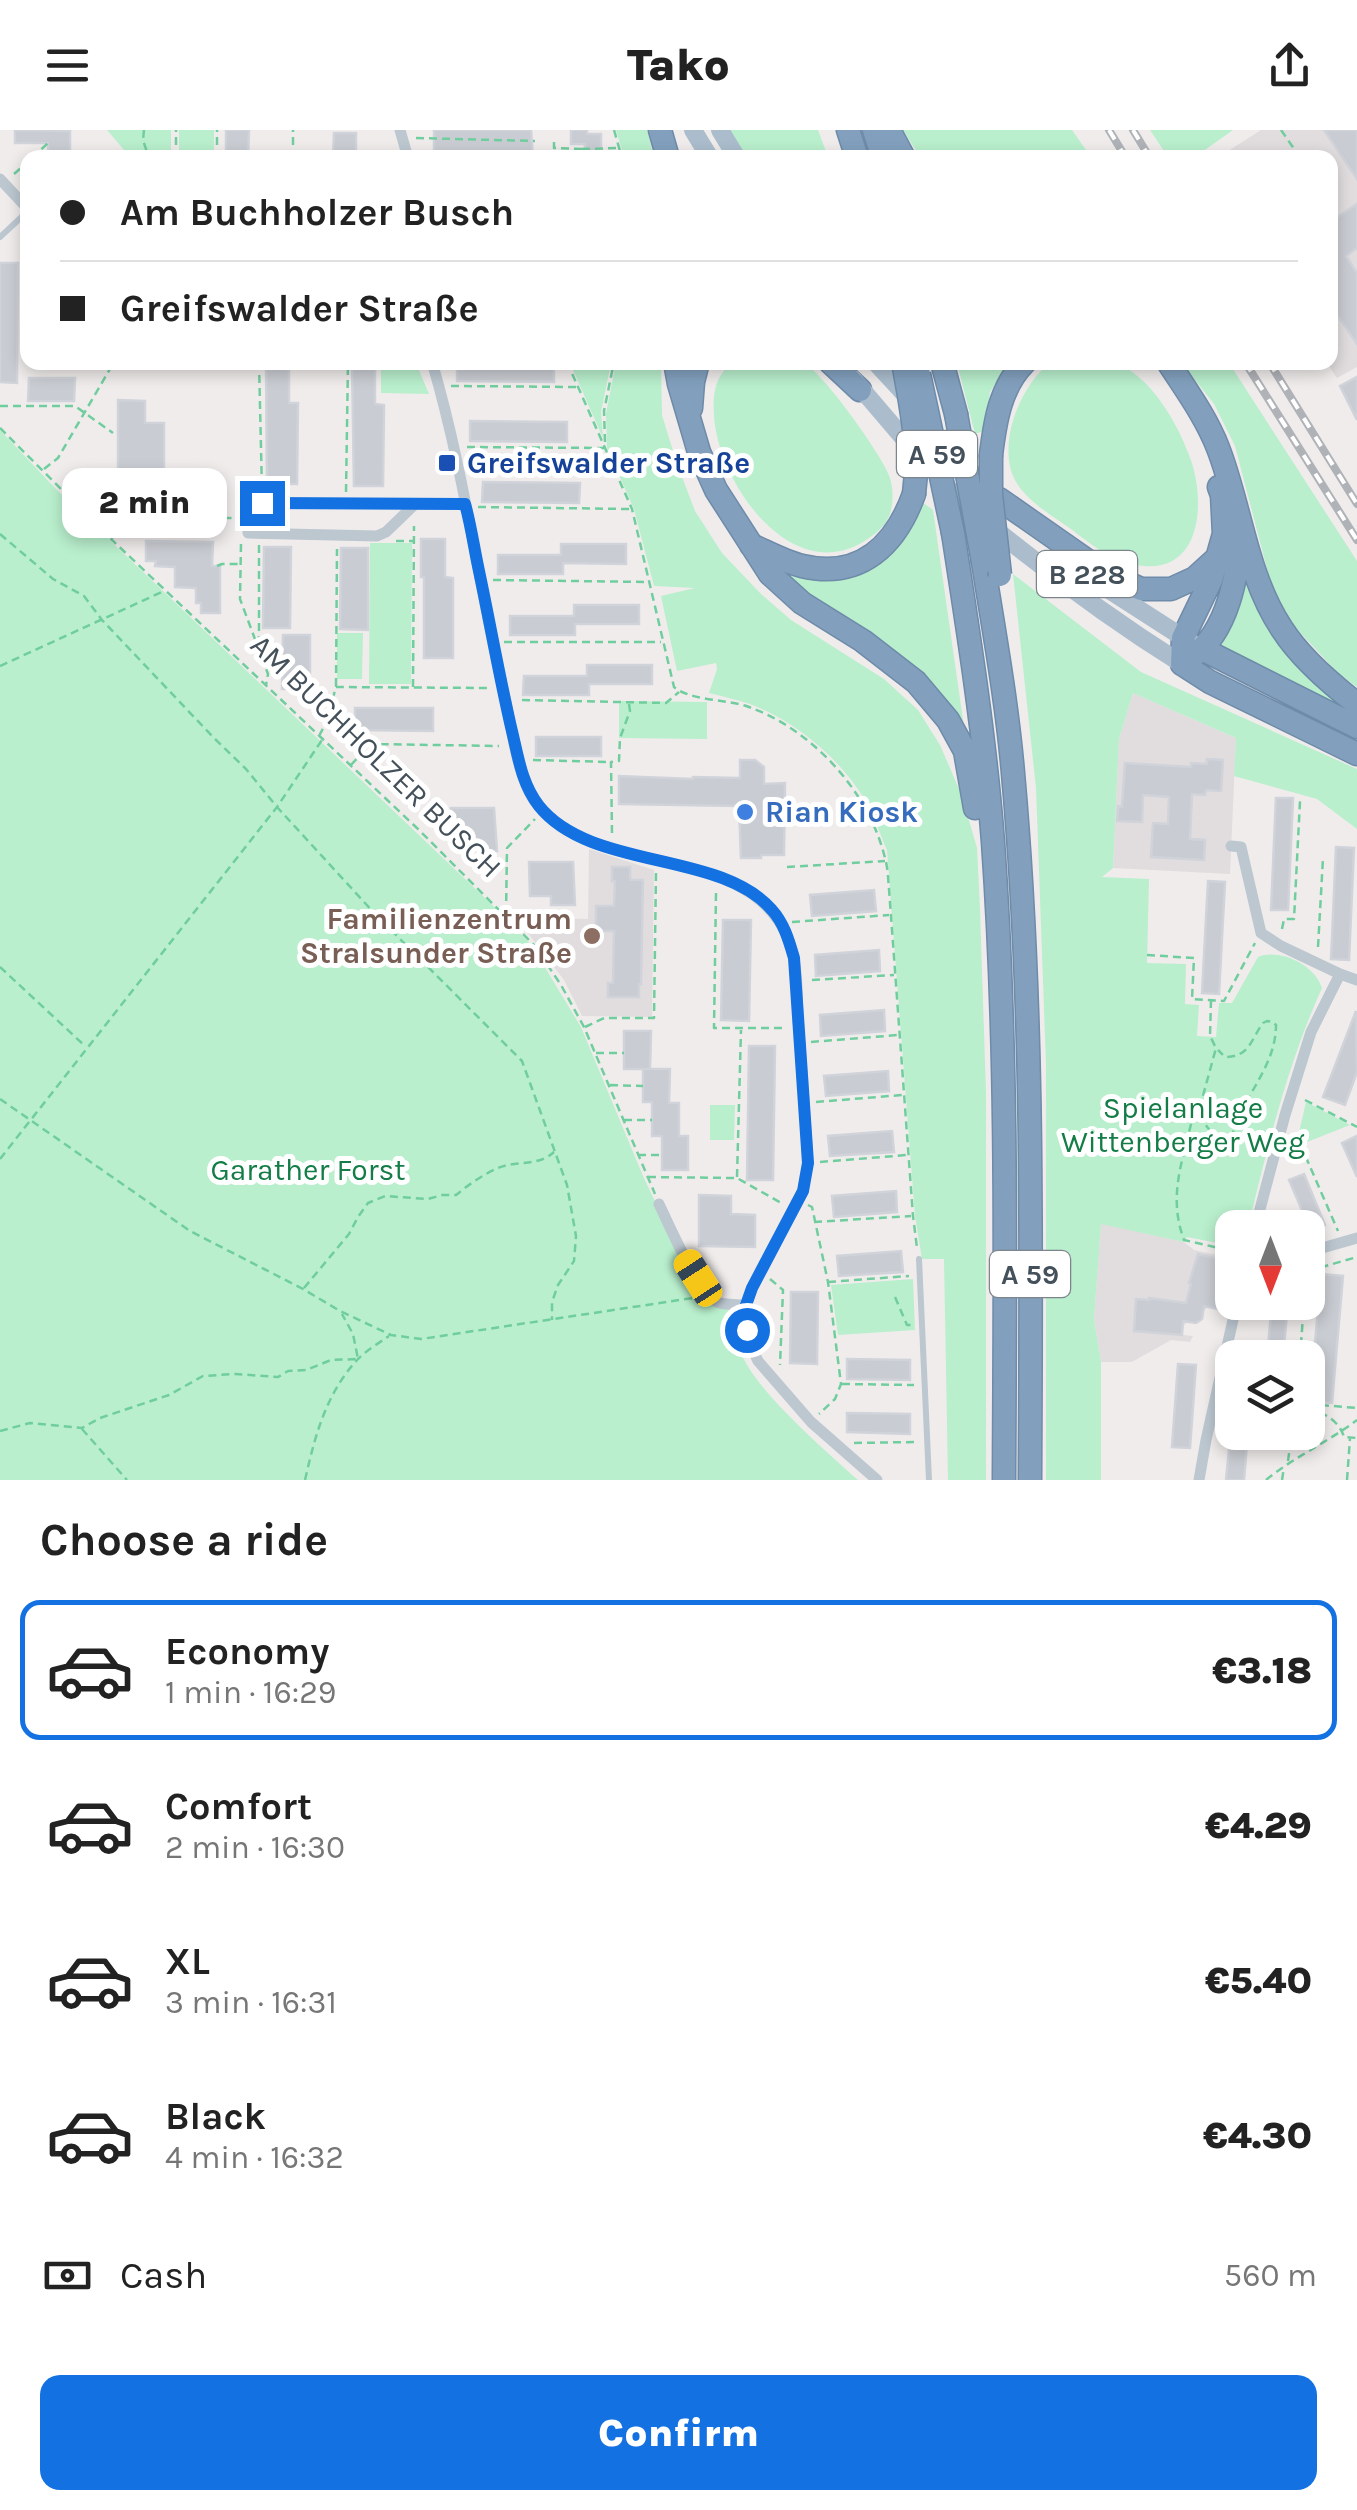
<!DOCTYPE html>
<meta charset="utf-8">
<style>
:root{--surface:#fff;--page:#f2f2f2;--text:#222;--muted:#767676;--line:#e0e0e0;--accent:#1471e2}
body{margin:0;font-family:Karla,sans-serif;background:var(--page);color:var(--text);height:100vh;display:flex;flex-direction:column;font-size:38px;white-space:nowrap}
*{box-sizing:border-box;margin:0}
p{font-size:32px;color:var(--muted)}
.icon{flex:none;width:55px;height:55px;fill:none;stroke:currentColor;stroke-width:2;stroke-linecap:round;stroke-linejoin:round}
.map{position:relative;height:1350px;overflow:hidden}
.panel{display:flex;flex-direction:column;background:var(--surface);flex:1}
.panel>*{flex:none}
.hud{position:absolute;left:20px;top:20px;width:1318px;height:220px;border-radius:20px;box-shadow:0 5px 15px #0003;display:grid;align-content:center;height:220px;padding:0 40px;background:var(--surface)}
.needle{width:65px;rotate:180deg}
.fabs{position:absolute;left:1215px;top:1080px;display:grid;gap:20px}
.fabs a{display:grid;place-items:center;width:110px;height:110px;border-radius:20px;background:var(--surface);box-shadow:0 5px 15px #0003;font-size:50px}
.end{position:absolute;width:45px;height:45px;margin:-22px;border:12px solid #1471e2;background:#fff;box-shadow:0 0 0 5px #fff}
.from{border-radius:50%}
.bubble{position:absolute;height:70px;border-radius:20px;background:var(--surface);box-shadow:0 5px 15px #0003;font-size:32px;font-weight:800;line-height:70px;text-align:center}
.car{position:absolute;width:30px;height:60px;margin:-30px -15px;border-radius:12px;box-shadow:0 0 8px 2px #0007;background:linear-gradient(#f5c518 24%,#345 0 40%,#f5c518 0 76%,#345 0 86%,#f5c518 0)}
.hud b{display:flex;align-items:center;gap:35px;height:95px;font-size:38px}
.hud b+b{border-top:2px solid var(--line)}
.hud i{width:25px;height:25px;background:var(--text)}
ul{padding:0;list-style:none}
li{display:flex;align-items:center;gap:30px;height:140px;margin:0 20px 15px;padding:0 20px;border:5px solid transparent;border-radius:20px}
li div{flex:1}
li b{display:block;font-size:38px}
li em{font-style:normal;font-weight:800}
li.active{border-color:var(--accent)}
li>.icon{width:90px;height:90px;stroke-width:1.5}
h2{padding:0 40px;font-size:45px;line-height:120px}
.pay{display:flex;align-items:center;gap:25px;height:110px;padding:0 40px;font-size:38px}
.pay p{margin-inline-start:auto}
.button{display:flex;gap:20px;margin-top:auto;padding:20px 40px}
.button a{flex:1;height:115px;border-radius:20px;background:var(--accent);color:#fff;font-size:40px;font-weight:800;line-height:115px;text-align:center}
header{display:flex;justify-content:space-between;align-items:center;height:130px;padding:0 40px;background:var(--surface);font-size:45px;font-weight:800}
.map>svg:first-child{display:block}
.education{fill:#e1ddde}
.green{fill:#b9efcd}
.building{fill:#c9ccd2;stroke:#d0d3d9;stroke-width:2.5}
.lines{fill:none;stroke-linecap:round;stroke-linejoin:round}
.highway-casing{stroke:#6e8ba9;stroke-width:25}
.path{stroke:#70ce9e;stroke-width:2.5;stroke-dasharray:8 5;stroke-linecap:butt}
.lane{stroke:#bcc7d0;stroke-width:6}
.street{stroke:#bcc7d0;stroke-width:11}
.primary{stroke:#abbdcd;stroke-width:18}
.highway{stroke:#82a0be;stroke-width:22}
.rail-casing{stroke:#afb2b7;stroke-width:8}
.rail{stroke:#fff;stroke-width:4;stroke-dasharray:11;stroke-linecap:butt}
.highway-bridge-casing{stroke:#6e8ba9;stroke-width:25;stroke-linecap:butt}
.highway-bridge{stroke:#82a0be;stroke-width:22}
.route{stroke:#1471e2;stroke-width:12}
.transit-dot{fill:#1a4fb4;stroke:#fff;stroke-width:4}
.shop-dot{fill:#3f7fe0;stroke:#fff;stroke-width:4}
.education-dot{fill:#8d6e63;stroke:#fff;stroke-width:4}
.labels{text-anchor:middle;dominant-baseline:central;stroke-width:10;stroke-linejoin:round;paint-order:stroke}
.shield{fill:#fff;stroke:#7c848c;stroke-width:2.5}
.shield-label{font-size:28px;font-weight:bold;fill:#44505a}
.transit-label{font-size:30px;font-weight:bold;fill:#164399;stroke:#fff;text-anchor:start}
.street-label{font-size:30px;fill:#44505a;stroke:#fff}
.shop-label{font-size:30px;font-weight:bold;fill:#366cbe;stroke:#fff;text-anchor:start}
.education-label{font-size:30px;font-weight:bold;fill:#785e54;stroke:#fff;text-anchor:end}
.park-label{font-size:30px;fill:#147d47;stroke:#fff}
</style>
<header><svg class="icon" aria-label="menu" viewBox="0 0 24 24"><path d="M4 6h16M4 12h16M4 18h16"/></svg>Tako<svg class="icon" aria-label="share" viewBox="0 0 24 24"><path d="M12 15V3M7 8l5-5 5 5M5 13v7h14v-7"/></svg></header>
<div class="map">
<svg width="1357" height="1350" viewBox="0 0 1357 1350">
<rect width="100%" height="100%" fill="#f0ecec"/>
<path class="education" d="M1261,0H1357V237L1337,248L1327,233L1330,232V28H1217Z
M1133,563L1236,608L1230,744L1113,738L1119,609Z
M589,719L654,740L652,887L582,886L564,850L524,798L534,788L588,789Z
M1101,1093L1184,1112L1194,1120L1227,1127L1229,1132L1218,1179L1208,1177L1203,1181L1202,1189L1196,1193L1188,1192L1183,1196V1205L1193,1206L1190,1212L1171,1210L1132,1232H1101L1094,1189Z"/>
<path class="green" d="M107,0H171V27H130Z
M179,0H214V27H179Z
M616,0H647L654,27H624Z
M728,0H818L828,27H745Z
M903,0H1072L1091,27H920Z
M1150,0H1233L1195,27H1168Z
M381,233H416L429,264L381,263Z
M570,233H611L601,282L603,308Z
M616,233H661L662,285L676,331L695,381L722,423L761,464L791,490L884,549L918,580L940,615L962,666L977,718L980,779L986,962V1350H948L944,1129H922L915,1086L887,720C880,704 874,686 865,670C840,628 793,589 747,573C734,569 721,566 709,563L717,539L716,533L677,541L661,466L695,458L654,456L634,379L607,318L606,283Z
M734,233C750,232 790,229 803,233C820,238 885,329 890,348C894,361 894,380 886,392C881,400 871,407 863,412C789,456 718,351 714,286C713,272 713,255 723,242C726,238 730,236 734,233Z
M957,233H1008L990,262L984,301L975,304Z
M1115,233C1149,244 1177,292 1189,325C1205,364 1205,441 1144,436C1116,434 1093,416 1071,399C1054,387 1030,373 1018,355C994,320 1019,256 1050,233Z
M1182,233H1229L1357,431V557L1338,543L1293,495L1271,454L1235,316L1214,274Z
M0,300L55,358L508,790L532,816L581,897L643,1046L683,1131L705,1167L737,1180C737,1193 736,1207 740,1220C753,1259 826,1321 858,1350H0Z
M919,370L933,380L966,611L761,423C771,430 782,439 793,445C817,457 878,440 895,419C906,405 912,387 919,370Z
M370,413H412L411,554H369Z
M1244,428L1357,589L1212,515Z
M1013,444L1141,542L1357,639V699L1317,669L1234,646L1236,608L1133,563L1119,609L1113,738L1102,747L1149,749L1147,833L1186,834L1185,874L1199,875L1197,906L1216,907L1219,873H1232L1258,827C1280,818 1315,835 1322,858C1287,935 1268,1016 1248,1097L1232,1098V1116L1187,1107L1184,1112L1101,1094L1094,1189L1101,1232V1350H1046V934L1036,658Z
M337,503H363L362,549H337Z
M619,571L707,572V609L619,608Z
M1306,972L1312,975L1350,995L1302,1014L1298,1007Z
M710,975H735L734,1010H710Z
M913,1149L915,1200L838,1205L831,1155Z"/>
<path class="building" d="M15,0L70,1V28H48V13H15Z
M226,0H249L248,28H226Z
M434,0H531L533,28H434Z
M571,0H587V4H601V28H584L585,14H571Z
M1324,0H1357V49Z
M334,3H356V28H333Z
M1357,74V118L1346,126L1357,143V214L1330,174V92Z
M0,133H18L17,253L0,252Z
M457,232H554V252L457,251Z
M266,233H289V273H298L297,354H267Z
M352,235H375V274L384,275L383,356H354Z
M1357,247V290L1340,256Z
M29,248H75L74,271H28Z
M118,270L145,271V293H164V361H130L131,341H118Z
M470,291L567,292V312L470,311Z
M483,352L580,353L579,373L482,372Z
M421,409H445V447L453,448V528H424V447H421Z
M146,411L213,412L212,436H220V483H201V473H196V458L175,457V437L155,436L156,431H146Z
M561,414H626V434L563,433V444H498V425H561Z
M264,417H291L290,498H263Z
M341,418H368V500L340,499Z
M574,475H639V494H575V505H510V486H574Z
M283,505H310V559H282Z
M587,535H652V554H589V565H523L524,546H587Z
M355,578H433V601L355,600Z
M536,607H601V626H536Z
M1207,629L1223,630L1221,661L1206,660L1205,665L1192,664L1190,709L1205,710L1204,730L1151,727L1153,693L1168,694L1169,667L1143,665L1142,692L1117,691L1118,676L1122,677L1125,633L1191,637V633L1207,634Z
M740,630H755L764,637V654L785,653L784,725H761V728H741L739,676L619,674V646L693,649V647L740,648Z
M1276,668H1293L1288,780H1271Z
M451,678H494L497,721H472V712H451Z
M1336,717L1354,718L1349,830L1331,829Z
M529,732H573L575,775H551V766H530Z
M612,737H630V750H643L641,854H639V867H608V853H613L614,801H596V776H614L615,751H612Z
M1208,751L1225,752L1219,864L1202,863Z
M874,760L876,781L812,786L810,765Z
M723,790H751L749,891L721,890Z
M879,820L880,841L816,846L815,825Z
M884,880L885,901L821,906L820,885Z
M1356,881L1357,942L1345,975L1323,967Z
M624,901H651L650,939H624Z
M749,916H775L773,1050H747Z
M643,939H670L669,973H679V1006H688V1040H662V1006H652V972H643Z
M888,941L889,961L826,966L824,946Z
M892,1001L894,1022L830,1026L828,1006Z
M1357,1006V1047L1342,1013Z
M1304,1044L1325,1095L1311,1101L1289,1050Z
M896,1061L897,1082L834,1087L832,1066Z
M699,1065L731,1066V1084L755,1085V1117L699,1116Z
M901,1121L903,1142L839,1146L837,1126Z
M1198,1124L1229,1132L1218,1179L1204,1176L1202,1189L1196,1193L1183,1191L1182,1205L1134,1201L1136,1169L1149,1170V1168L1186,1173L1191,1154L1189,1153Z
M1321,1144L1343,1146L1332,1273L1310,1271Z
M791,1162H818L817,1234L790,1233Z
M1272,1172H1288L1283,1228H1267Z
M847,1229L910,1230V1250L847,1249Z
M1178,1234L1196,1235L1190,1318L1172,1317Z
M847,1283L910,1284V1304L847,1302Z
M1232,1302H1248L1244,1350H1226L1230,1309H1232Z"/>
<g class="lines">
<g class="highway-casing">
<path id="highway" d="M660,0L668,28
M848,0L857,28
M874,0L883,28
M889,0L904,28
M675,232L679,254L699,322L716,360L770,444L802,473L863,511L916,552L948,590L965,621L975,678
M830,232L860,260
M942,232L956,284
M1168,232C1186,260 1206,287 1218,318C1241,377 1246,445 1282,499C1300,527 1331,554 1357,574
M691,278L693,252L698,232
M991,325C995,292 1000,257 1025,232
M999,369L1105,443L1141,459H1171L1195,448L1217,428
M953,403C969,506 985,608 993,712C1008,924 1005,1138 1004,1350
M751,415C767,422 785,432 802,436C861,450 896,414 914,364
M983,432C994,502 1007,572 1013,643C1034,878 1031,1115 1030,1350
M1202,519L1357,597
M1193,526C1228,501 1237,446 1241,406
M1182,534L1183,508L1211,450L1224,404L1222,365L1219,357
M1182,534L1210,552L1357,624"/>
</g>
<path class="path" d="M144,0L143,10L149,28
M614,0L622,28
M1281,0L1297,23V28
M416,8L535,11
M554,12V18L582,19V28
M582,19L620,18
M32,28L48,13
M176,28V0
M217,28V0
M293,28V0
M14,44L28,32
M259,232L262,361
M567,232L632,379L674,557C691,571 727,569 749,577C813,600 869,662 885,728C888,738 888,749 889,759L913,1086L917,1118
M451,256L577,257
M0,276H75L113,303
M0,298L111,409L419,700L534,815L561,855L584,897L655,1064
M605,312L604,281L614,232
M467,317L604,318
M44,339L58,328L114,232
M346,362L348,232
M478,377L630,379
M0,404L53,449L84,466L102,490L213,607L246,639L277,677L376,785L522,931L567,1055L576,1106L574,1131L558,1155L552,1172V1190
M111,408L153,388H234
M396,411H413
M241,414L240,469L268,544L266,555
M259,415V517
M217,436L222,434H239
M493,450L649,452
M504,512H661
M0,536L164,461
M336,556L337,419
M413,557L414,396
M522,570L666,573L679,562
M319,606L326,593L336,557L491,558
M533,630L610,632
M351,635L370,614L499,616
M612,703L611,632L619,631L620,608L630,581L629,574
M787,737L885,731
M716,763L714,898H785
M506,784L507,718L535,689
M792,792L889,785
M1282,799L1284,789H1294L1300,671
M1318,817L1323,728
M1147,825L1194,828L1192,869L1224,871L1255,813
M0,837L85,916
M812,850L894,845
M1211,870L1210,906L1216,918L1198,984L1192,990C1182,1033 1168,1067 1184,1110L1232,1121
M585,897L604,888H654L656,742
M811,912L898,905
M596,923H624
M610,955L643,956
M0,969L190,1101L303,1159L340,1181L391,1205L421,1209L693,1168
M1305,970L1357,997
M816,972L902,965
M1198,985L1221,1015L1229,1014C1233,1004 1235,994 1240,984C1254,955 1276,929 1276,895L1273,892L1267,891L1263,893C1251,909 1250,927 1225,927L1218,920
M624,990H652
M1291,1008L1298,1009L1338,1101
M638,1025H662
M0,1029L277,677L322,610
M820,1032L907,1025
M648,1047L737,1048L783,1074
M737,1047L741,900
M808,1075L812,1077L828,1152L841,1254L835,1269L819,1284
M814,1092L911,1086
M1308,1141L1357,1127
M770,1149L783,1160L780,1235
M828,1152L909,1146
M304,1158L349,1104L358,1087L368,1073L385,1066L428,1069L442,1065H456C468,1055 484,1044 498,1038C517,1030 538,1037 554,1022
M895,1167L907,1195H911
M1300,1228L1304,1172
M842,1254L914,1255
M1308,1274L1357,1278
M1308,1277C1323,1283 1339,1290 1344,1307L1357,1308
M82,1299L127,1350
M0,1301L30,1293L82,1298L100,1288L169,1265L203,1246L235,1244L278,1247L288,1241L306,1240L331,1230L358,1229L353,1204L342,1184
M854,1313L916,1312
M1288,1331L1292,1302
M305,1350C315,1306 326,1263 358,1229C367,1220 379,1213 389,1206
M1266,1350C1294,1327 1328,1312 1357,1290
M1282,1350L1284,1337
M1347,1350L1350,1308"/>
<path class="lane" d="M0,107L28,81
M919,1129L929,1350"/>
<path class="street" d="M400,0L408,28
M0,49L28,79
M432,232C465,344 479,460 506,572C512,601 517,642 532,667C588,753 745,707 788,808C798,833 797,863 798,890C802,938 805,985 808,1033L803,1061L752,1158L746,1175L747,1200L749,1211L758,1231L811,1292L877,1350
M414,375L386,402L377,406L248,403V373L465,374
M1231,716L1241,717L1261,803L1281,816L1340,844
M659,1074C669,1095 697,1160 715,1171C723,1176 737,1174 746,1175
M1255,1098L1285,985L1311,902L1340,844L1357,850
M1308,1122L1357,1108
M1199,1350L1206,1310L1237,1172"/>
<path class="primary" d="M693,0L710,28
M720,0L737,28
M875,232L911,271
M853,249L917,324
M941,351C961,374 988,393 1011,412C1066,456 1123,497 1182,534
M1078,437L1109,460L1193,514"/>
<use href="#highway" class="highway"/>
<g class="rail-casing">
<path id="rail" d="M1109,0L1126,28
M1133,0L1150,28
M1245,232L1357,410
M1269,232L1357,374"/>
</g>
<use href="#rail" class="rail"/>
<g class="highway-bridge-casing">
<path id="highway-bridge" d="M903,232C911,276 920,319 914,364
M919,244L953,403
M956,284L983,432
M991,325V364L1000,445"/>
</g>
<use href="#highway-bridge" class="highway-bridge"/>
</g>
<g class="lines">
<path class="route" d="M262,373L465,374C471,395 474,418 479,441C490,493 499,545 511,597C518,625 521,653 539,676C591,741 721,720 772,780C784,793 789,811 794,828L808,1033L803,1061L752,1158L746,1175L747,1200"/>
</g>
<rect class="transit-dot" x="437" y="323" width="20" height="20" rx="5"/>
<circle class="shop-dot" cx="745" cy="682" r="10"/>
<circle class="education-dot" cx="592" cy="806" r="10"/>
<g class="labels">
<g class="shield">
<rect x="897" y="301" width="80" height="46" rx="8"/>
<rect x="1037" y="421" width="100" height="46" rx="8"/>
<rect x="990" y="1121" width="80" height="46" rx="8"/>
</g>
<g class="shield-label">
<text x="937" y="324">A 59</text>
<text x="1087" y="444">B 228</text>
<text x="1030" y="1144">A 59</text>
</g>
<g class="transit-label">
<text x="467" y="333">Greifswalder Straße</text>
</g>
<g class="street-label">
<text transform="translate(376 626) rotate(44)">AM BUCHHOLZER BUSCH</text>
</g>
<g class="shop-label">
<text x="765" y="682">Rian Kiosk</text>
</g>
<g class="education-label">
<text x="572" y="789">Familienzentrum<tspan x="572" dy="34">Stralsunder Straße</tspan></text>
</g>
<g class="park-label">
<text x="1183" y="978">Spielanlage<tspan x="1183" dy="34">Wittenberger Weg</tspan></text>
<text x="308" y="1040">Garather Forst</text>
</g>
</g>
</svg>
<div class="fabs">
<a><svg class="needle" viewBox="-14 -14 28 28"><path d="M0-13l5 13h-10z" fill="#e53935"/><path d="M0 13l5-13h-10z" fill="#767676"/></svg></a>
<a><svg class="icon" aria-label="layers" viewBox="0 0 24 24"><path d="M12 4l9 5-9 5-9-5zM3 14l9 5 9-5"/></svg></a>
</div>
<i class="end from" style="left:747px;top:1200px"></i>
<i class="end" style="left:262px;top:373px"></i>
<div class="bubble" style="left:62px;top:338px;width:165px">2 min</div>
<i class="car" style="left:698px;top:1148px;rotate:327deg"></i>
<div class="hud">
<b><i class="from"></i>Am Buchholzer Busch</b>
<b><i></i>Greifswalder Straße</b>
</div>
</div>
<section class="panel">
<h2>Choose a ride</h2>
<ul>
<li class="active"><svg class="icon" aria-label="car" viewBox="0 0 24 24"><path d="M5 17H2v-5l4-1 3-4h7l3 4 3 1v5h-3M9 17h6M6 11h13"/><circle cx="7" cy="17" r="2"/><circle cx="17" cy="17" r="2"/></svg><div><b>Economy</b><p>1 min · 16:29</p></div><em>€3.18</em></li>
<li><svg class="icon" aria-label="car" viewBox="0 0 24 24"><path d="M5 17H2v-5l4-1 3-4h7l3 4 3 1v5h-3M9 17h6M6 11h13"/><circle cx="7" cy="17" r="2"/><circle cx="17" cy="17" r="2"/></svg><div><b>Comfort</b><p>2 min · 16:30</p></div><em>€4.29</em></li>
<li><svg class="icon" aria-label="car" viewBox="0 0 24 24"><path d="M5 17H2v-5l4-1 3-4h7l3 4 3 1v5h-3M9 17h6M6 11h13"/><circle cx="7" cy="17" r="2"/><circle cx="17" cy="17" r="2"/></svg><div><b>XL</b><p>3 min · 16:31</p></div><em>€5.40</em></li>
<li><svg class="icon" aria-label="car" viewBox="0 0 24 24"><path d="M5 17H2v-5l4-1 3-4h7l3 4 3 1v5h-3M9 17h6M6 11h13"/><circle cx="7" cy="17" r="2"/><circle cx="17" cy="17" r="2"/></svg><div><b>Black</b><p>4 min · 16:32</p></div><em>€4.30</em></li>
</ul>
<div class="pay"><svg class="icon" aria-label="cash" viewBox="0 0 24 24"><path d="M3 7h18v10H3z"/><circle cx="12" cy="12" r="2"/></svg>Cash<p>560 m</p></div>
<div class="button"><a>Confirm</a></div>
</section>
